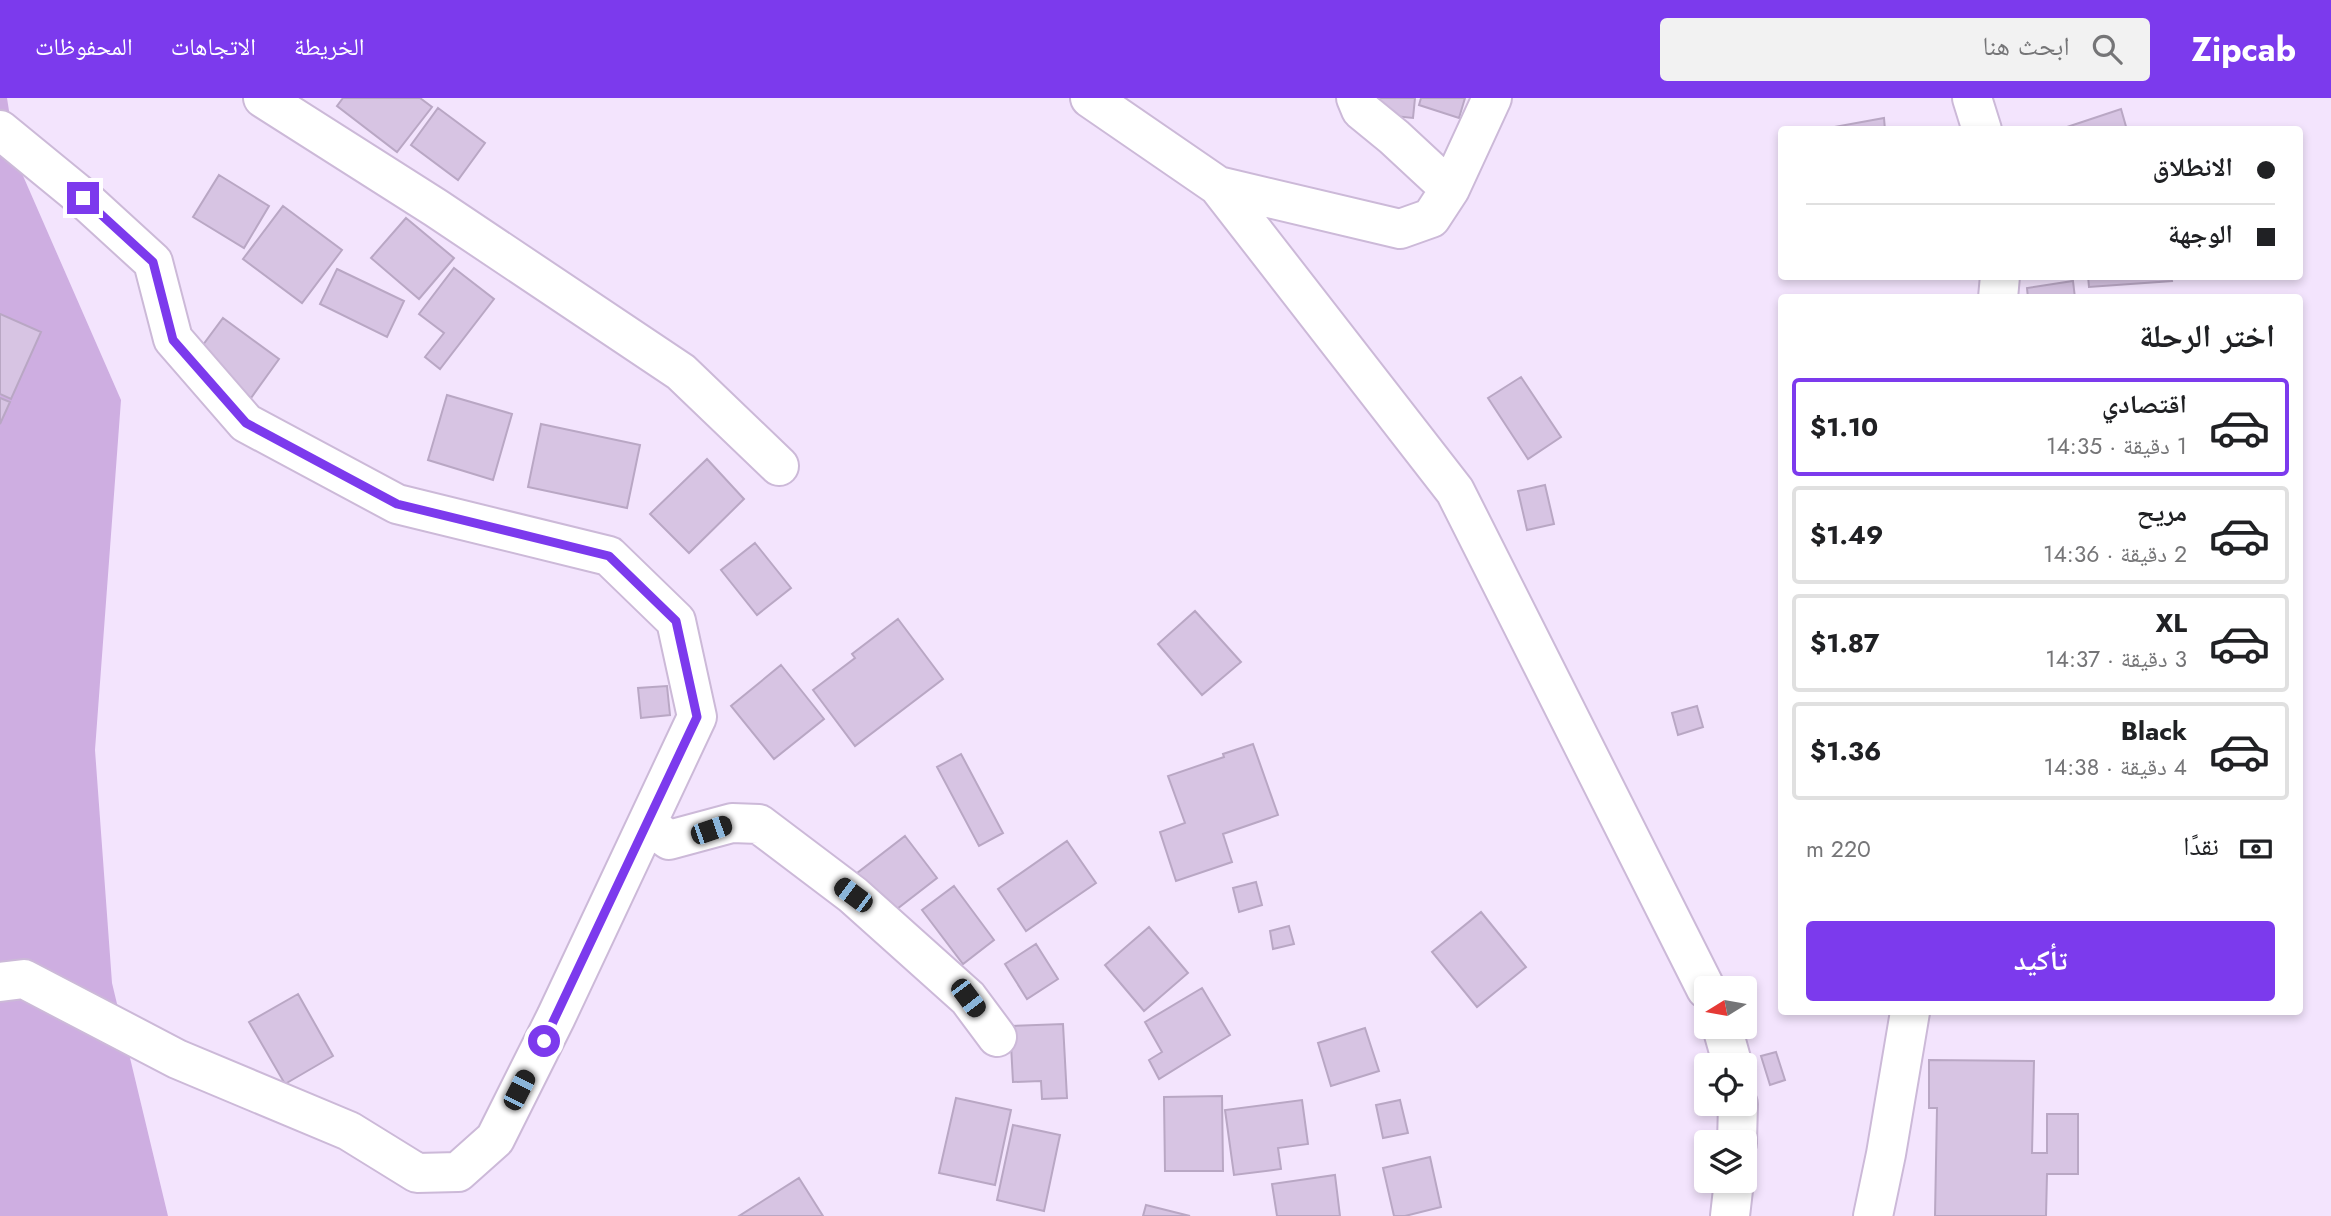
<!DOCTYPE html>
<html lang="ar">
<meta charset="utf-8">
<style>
:root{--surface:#fff;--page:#f2f2f2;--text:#202124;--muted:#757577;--line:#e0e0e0;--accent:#7c3aed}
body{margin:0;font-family:Jost,"Noto Naskh Arabic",sans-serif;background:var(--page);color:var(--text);direction:rtl;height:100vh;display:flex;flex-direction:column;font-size:26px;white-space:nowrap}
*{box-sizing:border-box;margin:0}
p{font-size:23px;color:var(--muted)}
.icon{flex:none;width:38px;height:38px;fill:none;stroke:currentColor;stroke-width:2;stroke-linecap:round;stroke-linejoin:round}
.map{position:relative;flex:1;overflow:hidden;direction:ltr}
.drawer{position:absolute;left:1778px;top:196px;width:525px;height:721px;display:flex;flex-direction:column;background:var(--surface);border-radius:7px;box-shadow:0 4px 10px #0003;direction:rtl}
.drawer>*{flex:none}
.hud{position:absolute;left:1778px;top:28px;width:525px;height:154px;border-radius:7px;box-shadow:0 4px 10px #0003;direction:rtl;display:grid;align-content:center;height:154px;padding:0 28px;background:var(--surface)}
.needle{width:46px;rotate:259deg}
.controls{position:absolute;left:1694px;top:878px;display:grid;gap:14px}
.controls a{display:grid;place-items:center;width:63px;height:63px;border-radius:7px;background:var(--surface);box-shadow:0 4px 10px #0003;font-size:35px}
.end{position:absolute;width:32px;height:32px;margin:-16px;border:9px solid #7c3aed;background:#fff;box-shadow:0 0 0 4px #fff}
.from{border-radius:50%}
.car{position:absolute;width:21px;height:42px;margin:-21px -10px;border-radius:9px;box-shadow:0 0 5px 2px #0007;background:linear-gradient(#222 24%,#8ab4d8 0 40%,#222 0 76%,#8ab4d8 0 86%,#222 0)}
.hud b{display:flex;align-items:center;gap:24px;height:66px;font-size:26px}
.hud b+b{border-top:2px solid var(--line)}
.hud i{width:18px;height:18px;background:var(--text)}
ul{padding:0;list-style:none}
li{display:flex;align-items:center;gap:21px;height:98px;margin:0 14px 10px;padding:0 14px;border:4px solid var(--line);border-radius:7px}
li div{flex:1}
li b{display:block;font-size:26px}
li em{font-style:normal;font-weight:700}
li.on{border-color:var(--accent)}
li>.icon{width:63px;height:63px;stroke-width:1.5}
h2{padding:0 28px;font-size:32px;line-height:84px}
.pay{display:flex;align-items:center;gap:18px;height:77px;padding:0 28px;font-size:26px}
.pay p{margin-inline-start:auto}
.cta{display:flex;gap:14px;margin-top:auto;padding:14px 28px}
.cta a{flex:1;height:80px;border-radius:7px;background:var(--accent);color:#fff;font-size:28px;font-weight:700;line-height:80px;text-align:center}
header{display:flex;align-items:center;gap:42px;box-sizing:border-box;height:98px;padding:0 35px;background:var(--accent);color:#fff}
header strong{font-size:33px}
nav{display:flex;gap:38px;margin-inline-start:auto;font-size:24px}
.search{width:490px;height:63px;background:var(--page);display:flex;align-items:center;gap:18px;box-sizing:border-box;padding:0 24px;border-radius:7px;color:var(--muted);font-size:26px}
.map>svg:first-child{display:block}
.forest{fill:#ceaee1}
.building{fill:#d7c4e3;stroke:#b9a7c4;stroke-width:2}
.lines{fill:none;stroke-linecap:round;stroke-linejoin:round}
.minor-casing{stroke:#ccb9d8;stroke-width:42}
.minor{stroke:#fff;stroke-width:38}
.route{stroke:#7c3aed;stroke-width:9}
</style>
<header>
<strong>Zipcab</strong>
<div class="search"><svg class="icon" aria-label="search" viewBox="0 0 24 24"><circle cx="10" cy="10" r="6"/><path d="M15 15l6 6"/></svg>ابحث هنا</div>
<nav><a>الخريطة</a><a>الاتجاهات</a><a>المحفوظات</a></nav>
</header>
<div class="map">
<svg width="2331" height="1118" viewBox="0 0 2331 1118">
<rect width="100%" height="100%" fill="#f3e4fd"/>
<path class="forest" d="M0,0H7L17,64L121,302L95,652L112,885L168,1118H0Z"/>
<path class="building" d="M343,0H420L432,9L397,54L337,8Z
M1376,0H1415L1413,20L1375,16Z
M1421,0H1465L1459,20L1419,7Z
M438,10L485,45L458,82L411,47Z
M2121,11L2127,32H2058Z
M1884,20L1885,32H1823V31Z
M219,77L269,108L244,150L193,119Z
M283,108L342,152L302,205L243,161Z
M406,120L454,160L419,201L371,160Z
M454,170L494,201L440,271L425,259L444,235L419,216Z
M337,171L404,203L387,239L320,206Z
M2088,178H2171L2172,183L2089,189Z
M2073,183L2075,200H2028L2027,190Z
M0,216L41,234L11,301L0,296Z
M223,220L279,261L251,300L194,259Z
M1521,279L1561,339L1528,361L1488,300Z
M447,297L512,316L493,382L428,362Z
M0,300L10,304L0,326Z
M541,326L640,347L627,410L528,389Z
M707,361L744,401L689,455L650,416Z
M1545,387L1554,426L1527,432L1518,393Z
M755,445L791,490L757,517L721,472Z
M1195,513L1241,564L1202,597L1158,546Z
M898,521L943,581L855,648L813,592L855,560L852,556Z
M781,567L824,621L774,661L731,608Z
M667,588L670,617L641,620L638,590Z
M1697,608L1703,629L1678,637L1672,615Z
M1253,646L1278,717L1223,736L1232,764L1176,783L1160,734L1185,725L1168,678L1224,659L1223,656Z
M961,656L1003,735L979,748L937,669Z
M905,738L937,780L884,821L852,779Z
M1067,743L1096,785L1026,833L998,791Z
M1256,784L1262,807L1239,814L1233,790Z
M954,788L994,842L963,866L922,812Z
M1481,814L1526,869L1477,909L1432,854Z
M1289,828L1294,846L1273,851L1270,833Z
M1149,829L1188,875L1144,913L1105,867Z
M1036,846L1058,881L1027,901L1005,866Z
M1202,890L1230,937L1159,981L1149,962L1162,954L1145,924Z
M298,896L333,958L285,986L249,924Z
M1063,926L1067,1000L1042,1001L1041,983L1013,984L1010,928Z
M1365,930L1379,973L1331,988L1318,945Z
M1776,954L1785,982L1770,987L1761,958Z
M1929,962L2034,963L2032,1055H2047V1016H2078V1076H2047L2046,1118H1935L1937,1010H1929Z
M1222,998L1223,1073H1165L1164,999Z
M956,1000L1011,1012L995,1087L939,1075Z
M1302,1002L1308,1046L1278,1050L1281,1071L1234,1077L1225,1012Z
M1400,1002L1408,1035L1383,1040L1376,1007Z
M1013,1027L1060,1037L1044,1113L997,1102Z
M1430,1059L1441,1109L1405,1118H1394L1383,1070Z
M1335,1077L1340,1118H1277L1272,1086Z
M799,1080L823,1118H739Z
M1146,1107L1190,1118H1143Z"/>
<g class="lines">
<g class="minor-casing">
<path id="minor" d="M263,0L436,110L681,274L779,368
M1090,0L1218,88L1455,393L1706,891
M1972,0L1982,32
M0,32L83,100L153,164L173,241L246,325L397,406L609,458L676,523L697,619L556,919L495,1041L458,1074L417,1075L349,1033L177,961L24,881L0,884
M1218,88L1400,131L1431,120L1450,91L1394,39L1361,12L1356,0
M1450,91L1492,0
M1998,200L2000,178
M647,726L669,742L732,725L759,726L853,797L968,900L997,939
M1722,929L1733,968
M1737,1045L1738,1006
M1730,1118L1734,1083
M1873,1118L1886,1056L1910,914"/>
</g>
<use href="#minor" class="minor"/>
</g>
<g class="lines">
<path class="route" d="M83,100L153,164L173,242L246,325L397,406L609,458L676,523L697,619L544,943"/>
</g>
</svg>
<div class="controls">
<a><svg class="needle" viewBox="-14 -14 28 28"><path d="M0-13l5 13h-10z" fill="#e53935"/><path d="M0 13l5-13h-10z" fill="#757577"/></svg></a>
<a><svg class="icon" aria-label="locate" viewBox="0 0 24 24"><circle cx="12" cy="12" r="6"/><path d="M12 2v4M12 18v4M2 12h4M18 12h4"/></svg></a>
<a><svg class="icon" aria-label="layers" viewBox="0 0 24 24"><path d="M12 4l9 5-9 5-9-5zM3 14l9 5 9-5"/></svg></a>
</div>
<i class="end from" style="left:544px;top:943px"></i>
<i class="end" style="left:83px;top:100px"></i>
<i class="car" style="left:711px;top:732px;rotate:71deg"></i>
<i class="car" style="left:853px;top:797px;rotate:307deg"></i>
<i class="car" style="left:968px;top:900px;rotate:143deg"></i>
<i class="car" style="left:519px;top:992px;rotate:27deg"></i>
<div class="hud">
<b><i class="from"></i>الانطلاق</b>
<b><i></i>الوجهة</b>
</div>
<section class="drawer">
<h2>اختر الرحلة</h2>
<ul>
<li class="on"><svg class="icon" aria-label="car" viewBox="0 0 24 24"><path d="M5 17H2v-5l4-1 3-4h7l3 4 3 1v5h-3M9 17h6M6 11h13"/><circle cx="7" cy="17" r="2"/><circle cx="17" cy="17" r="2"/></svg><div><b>اقتصادي</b><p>1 دقيقة · 14:35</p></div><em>$1.10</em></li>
<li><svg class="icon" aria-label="car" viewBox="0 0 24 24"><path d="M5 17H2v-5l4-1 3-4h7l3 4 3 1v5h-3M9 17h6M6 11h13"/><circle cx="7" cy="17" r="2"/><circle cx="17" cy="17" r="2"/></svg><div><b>مريح</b><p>2 دقيقة · 14:36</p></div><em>$1.49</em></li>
<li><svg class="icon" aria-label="car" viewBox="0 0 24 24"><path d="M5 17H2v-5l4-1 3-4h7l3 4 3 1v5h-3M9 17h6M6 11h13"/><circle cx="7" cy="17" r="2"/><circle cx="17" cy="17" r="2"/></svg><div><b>XL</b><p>3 دقيقة · 14:37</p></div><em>$1.87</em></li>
<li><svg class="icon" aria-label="car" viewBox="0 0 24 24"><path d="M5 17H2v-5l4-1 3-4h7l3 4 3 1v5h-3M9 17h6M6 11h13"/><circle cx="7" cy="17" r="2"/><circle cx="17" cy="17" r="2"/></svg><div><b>Black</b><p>4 دقيقة · 14:38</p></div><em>$1.36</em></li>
</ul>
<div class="pay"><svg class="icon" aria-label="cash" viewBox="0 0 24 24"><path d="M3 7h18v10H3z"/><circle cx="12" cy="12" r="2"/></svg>نقدًا<p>220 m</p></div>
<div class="cta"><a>تأكيد</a></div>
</section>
</div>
